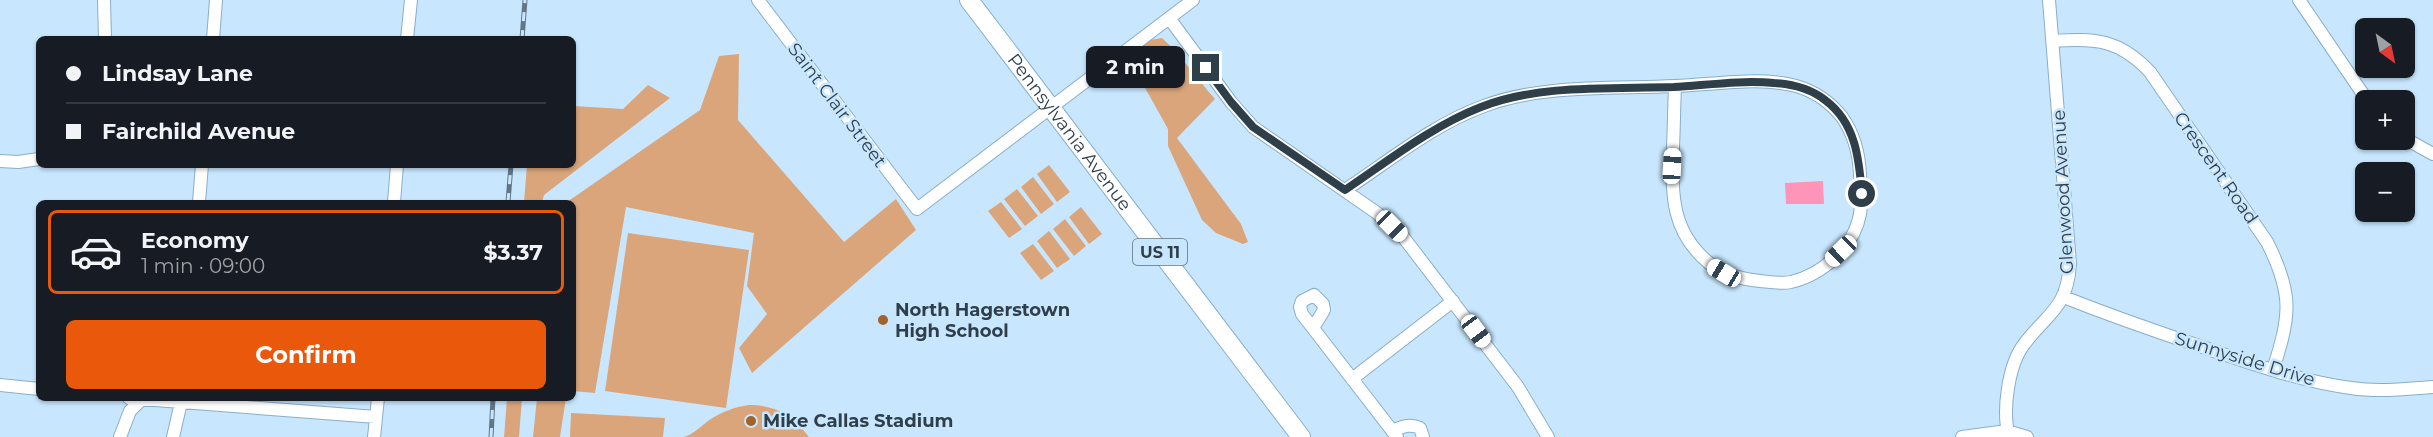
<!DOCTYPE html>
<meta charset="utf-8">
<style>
:root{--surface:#171b24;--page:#242831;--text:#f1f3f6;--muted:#9ea1a6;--line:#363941;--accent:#ea580c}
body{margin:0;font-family:Montserrat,sans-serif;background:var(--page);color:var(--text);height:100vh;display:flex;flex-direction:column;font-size:22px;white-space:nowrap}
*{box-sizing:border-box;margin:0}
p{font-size:20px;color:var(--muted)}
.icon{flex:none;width:33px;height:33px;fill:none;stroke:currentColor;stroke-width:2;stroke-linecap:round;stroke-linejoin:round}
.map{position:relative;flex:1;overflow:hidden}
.side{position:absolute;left:36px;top:200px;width:540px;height:201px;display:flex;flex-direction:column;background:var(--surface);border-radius:9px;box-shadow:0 2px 4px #0004}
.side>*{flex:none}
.banner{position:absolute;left:36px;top:36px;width:540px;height:132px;border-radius:9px;box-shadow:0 2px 4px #0004;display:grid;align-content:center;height:132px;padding:0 30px;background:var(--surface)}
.needle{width:39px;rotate:147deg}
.controls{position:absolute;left:2355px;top:18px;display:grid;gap:12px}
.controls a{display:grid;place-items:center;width:60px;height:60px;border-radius:9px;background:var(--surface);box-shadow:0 2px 4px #0004;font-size:30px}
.end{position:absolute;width:27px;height:27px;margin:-14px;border:8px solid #2f3f4a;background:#fff;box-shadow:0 0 0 3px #fff}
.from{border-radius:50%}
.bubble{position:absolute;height:42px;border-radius:9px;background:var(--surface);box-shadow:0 2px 4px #0004;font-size:20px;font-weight:700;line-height:42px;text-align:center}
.car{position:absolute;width:18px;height:36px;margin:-18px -9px;border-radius:8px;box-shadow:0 0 4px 2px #0007;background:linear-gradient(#fff 24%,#345 0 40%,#fff 0 76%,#345 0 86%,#fff 0)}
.banner b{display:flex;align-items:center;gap:21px;height:57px;font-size:22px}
.banner b+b{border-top:2px solid var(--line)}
.banner i{width:15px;height:15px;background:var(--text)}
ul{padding:10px 0 0;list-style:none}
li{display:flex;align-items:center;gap:18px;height:84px;margin:0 12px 9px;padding:0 18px;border:3px solid transparent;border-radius:9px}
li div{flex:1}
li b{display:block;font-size:22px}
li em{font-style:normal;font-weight:700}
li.on{border-color:var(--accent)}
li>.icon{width:54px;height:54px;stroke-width:1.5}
.primary-button{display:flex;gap:12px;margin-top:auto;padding:12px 30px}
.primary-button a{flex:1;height:69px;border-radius:9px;background:var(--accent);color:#fff;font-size:24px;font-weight:700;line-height:69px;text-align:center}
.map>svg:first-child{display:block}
.green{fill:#daa57b}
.water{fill:#fe94b7}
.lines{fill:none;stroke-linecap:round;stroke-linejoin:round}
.street-casing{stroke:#89aec9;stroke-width:14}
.primary-casing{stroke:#89aec9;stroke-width:20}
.street{stroke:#fff;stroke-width:12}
.primary{stroke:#fff;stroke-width:18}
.rail-casing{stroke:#627786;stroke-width:5}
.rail{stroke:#c8e7fe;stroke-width:3;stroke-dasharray:9;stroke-linecap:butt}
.route{stroke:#2f3f4a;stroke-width:8}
.poi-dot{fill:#a2632b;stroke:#c8e7fe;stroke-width:2}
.labels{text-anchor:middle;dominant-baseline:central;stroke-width:5;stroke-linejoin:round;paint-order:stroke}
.shield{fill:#c8e7fe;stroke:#5d7180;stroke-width:1.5}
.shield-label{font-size:16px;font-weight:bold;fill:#2f3f4a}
.street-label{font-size:18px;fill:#2f3f4a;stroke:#c8e7fe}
.poi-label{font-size:18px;font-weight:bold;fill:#2f3f4a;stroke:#c8e7fe;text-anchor:start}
</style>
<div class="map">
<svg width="2433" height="437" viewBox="0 0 2433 437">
<rect width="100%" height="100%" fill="#c8e7fe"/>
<path class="green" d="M1162,38C1182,56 1197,79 1215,99L1177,138L1241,224L1248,242L1243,244L1216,233L1202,220L1168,146V129L1144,86L1132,73L1133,55L1144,41Z
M739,54L738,120L844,242L896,199L916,230L752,373L739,348L767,314L747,286L754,233L626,207L595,393L573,391V202H567L700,110L719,56Z
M648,85L670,98L544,195L542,202H524L527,165H573V106L623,109Z
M1049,165L1070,192L1057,202L1037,174Z
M1033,177L1054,204L1041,214L1021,187Z
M1017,189L1038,216L1025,226L1004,199Z
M1001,202L1022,229L1009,238L988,211Z
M1081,207L1102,234L1089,244L1069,217Z
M1065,219L1086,246L1074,256L1053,229Z
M1049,231L1070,259L1057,268L1037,241Z
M628,233L749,250L726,408L605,391Z
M1033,244L1054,271L1041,280L1020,253Z
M507,398H522L519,437H504Z
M537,398H566L560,437H533Z
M749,405C776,405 793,415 809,437H684C695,433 700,427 708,421C721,412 734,407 749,405Z
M571,413L665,418L663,437H570Z"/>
<path class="water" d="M1823,181L1824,204H1786L1785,183Z"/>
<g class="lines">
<g class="street-casing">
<path id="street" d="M104,0L105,39
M758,0L917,209L1193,0
M2299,0L2367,100
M1169,18L1231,102L1253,127L1377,213L1404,238L1518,387L1548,437
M213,39L216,0
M407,39L411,0
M2053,41C2095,38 2119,39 2150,72L2267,242C2294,295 2290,316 2273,370
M2404,138L2433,154
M0,161L18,162L39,159
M1345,190C1389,161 1434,124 1484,106C1543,84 1612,89 1675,86C1713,85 1759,76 1796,86C1814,91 1830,102 1842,117C1854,134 1859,153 1860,174C1861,188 1862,201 1860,214C1854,247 1822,275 1791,282C1781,284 1770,282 1760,281C1741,279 1724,275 1709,263C1670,231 1672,193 1673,147C1674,127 1674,107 1675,87
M199,202L202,165
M394,202L397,165
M2064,297C2113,317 2164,334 2214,351C2259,366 2304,382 2351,388C2378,392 2406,389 2433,387
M1313,328L1324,310L1323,304L1314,295L1302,301L1300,307L1302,314L1397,437
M1352,379L1453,301
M0,385L39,389
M129,398L376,417
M1392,431C1402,427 1410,423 1420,428L1423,437
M120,437L130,411L143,398
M173,437L182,398
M374,437L378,398
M1962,437L2007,431L2027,437
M2009,437C2002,411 2008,364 2025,343C2049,312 2067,308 2070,264L2049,0"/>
</g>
<g class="primary-casing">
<g id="primary">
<path id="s1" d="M969,0L1301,437"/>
</g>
</g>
<use href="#street" class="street"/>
<use href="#primary" class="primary"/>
<g class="rail-casing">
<path id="rail" d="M522,39L525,0
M508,202L511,165
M491,437L493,398"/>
</g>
<use href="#rail" class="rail"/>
</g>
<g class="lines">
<path class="route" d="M1206,68L1231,102L1253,127L1345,190C1388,161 1432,126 1481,107C1539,84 1612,89 1674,87C1707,85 1741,80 1774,83C1792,84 1811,89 1825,100C1856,123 1859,159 1862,194"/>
</g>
<g class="poi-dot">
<circle cx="883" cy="320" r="6"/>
<circle cx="751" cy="421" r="6"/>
</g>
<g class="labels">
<rect class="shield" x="1133" y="239" width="54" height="26" rx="4.5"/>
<g class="shield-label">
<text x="1160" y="252">US 11</text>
</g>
<g class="street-label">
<text transform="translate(837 105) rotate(53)">Saint Clair Street</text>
<text stroke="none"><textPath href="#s1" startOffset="166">Pennsylvania Avenue</textPath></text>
<text transform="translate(2216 168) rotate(55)">Crescent Road</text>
<text transform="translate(2063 192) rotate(-93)">Glenwood Avenue</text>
<text transform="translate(2245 359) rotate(17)">Sunnyside Drive</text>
</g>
<g class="poi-label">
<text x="895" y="310">North Hagerstown<tspan x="895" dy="21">High School</tspan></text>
<text x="763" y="421">Mike Callas Stadium</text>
</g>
</g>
</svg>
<div class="controls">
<a><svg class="needle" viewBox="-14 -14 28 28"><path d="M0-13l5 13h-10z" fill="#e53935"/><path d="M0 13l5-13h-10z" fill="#9ea1a6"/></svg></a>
<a>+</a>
<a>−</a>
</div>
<i class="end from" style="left:1862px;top:194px"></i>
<i class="end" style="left:1206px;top:68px"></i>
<div class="bubble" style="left:1086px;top:46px;width:99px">2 min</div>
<i class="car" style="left:1672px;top:166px;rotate:3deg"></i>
<i class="car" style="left:1392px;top:226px;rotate:135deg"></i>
<i class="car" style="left:1841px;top:251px;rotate:226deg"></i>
<i class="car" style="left:1724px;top:273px;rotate:301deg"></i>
<i class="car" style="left:1476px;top:331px;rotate:143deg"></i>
<div class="banner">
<b><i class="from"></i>Lindsay Lane</b>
<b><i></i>Fairchild Avenue</b>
</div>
<section class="side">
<ul>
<li class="on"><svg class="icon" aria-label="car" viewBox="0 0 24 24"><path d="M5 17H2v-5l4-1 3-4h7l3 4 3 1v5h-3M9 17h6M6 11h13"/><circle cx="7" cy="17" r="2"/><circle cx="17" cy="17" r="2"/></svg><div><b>Economy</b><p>1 min · 09:00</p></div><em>$3.37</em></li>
</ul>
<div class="primary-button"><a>Confirm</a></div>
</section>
</div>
